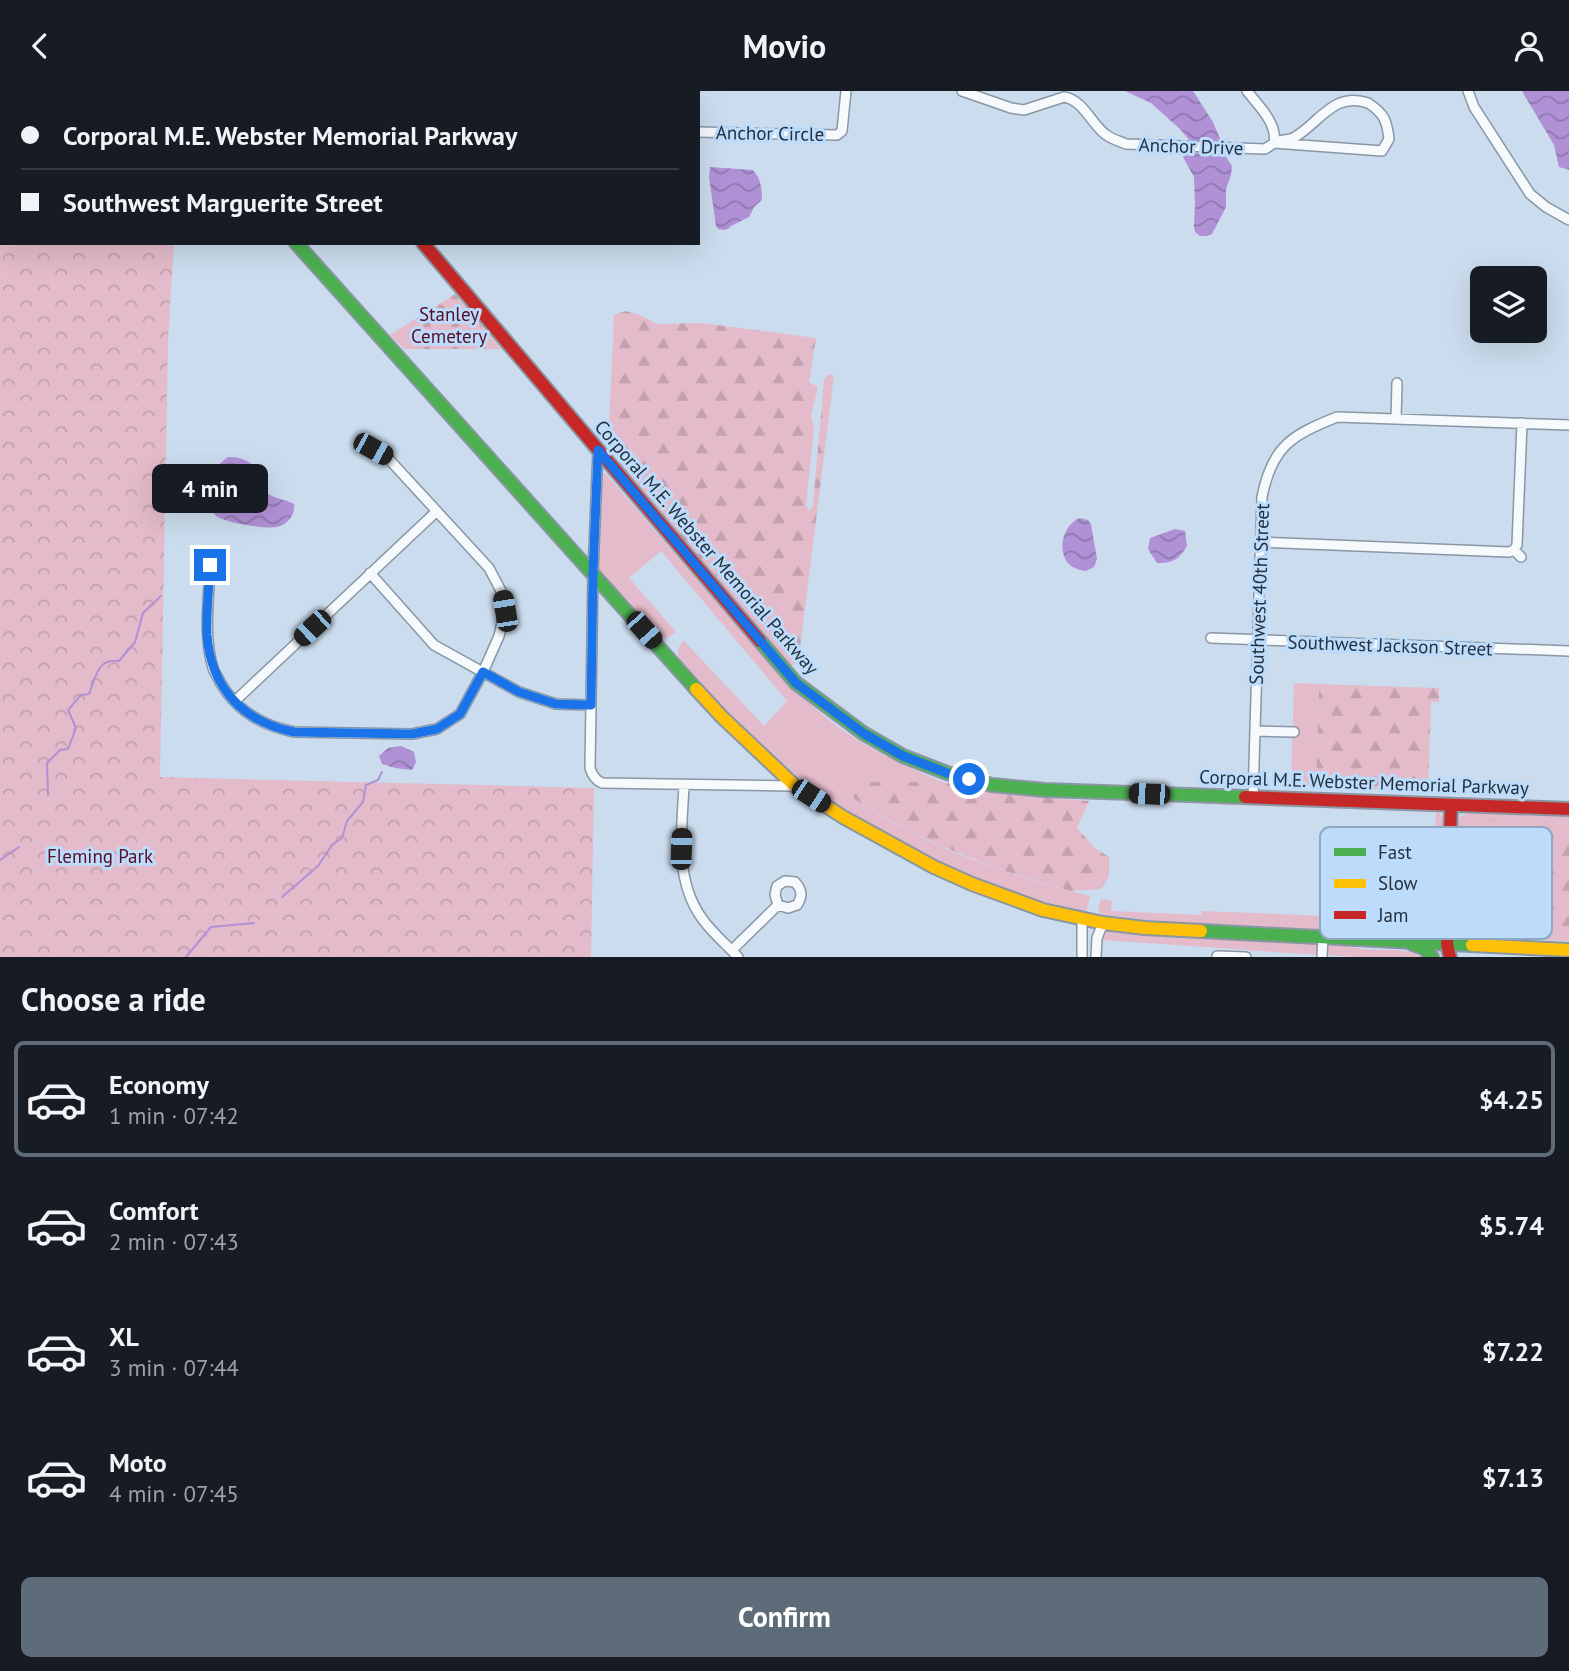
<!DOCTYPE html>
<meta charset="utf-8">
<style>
:root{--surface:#171b24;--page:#242831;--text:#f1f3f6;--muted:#9ea1a6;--line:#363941;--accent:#5e6c7a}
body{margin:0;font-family:"PT Sans",sans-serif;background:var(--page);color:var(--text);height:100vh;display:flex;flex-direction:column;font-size:26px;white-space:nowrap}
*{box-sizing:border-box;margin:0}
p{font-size:23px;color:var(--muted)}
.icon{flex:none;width:38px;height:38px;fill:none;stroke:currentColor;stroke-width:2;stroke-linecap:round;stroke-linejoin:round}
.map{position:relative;height:866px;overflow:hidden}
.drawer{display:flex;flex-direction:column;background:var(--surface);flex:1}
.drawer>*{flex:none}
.banner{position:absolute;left:0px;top:0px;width:700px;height:154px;box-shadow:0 7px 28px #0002;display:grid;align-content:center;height:154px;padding:0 21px;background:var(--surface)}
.controls{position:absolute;left:1470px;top:175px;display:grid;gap:14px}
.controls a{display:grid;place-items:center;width:77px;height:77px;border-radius:10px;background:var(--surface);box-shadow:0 7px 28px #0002;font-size:35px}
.end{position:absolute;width:32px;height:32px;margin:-16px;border:9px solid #1a73e8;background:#fff;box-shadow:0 0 0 4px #fff}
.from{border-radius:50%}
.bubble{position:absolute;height:49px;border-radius:10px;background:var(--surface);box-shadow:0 7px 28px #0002;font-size:23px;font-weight:800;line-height:49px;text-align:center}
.car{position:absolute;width:21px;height:42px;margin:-21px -10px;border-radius:9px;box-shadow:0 0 5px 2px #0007;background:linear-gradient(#222 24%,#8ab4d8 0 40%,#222 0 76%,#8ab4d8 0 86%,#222 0)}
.banner b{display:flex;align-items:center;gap:24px;height:66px;font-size:26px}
.banner b+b{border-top:2px solid var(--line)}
.banner i{width:18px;height:18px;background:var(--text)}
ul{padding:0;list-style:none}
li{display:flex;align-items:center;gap:21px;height:116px;margin:0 14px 10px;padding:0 7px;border:4px solid transparent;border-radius:10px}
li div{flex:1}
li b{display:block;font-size:26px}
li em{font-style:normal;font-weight:800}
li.active{border-color:var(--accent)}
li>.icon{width:63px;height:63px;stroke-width:1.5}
h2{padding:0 21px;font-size:32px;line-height:84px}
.button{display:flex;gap:14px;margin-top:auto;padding:14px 21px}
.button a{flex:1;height:80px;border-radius:10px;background:var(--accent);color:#fff;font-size:28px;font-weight:800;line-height:80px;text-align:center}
header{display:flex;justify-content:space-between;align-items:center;height:91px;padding:0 21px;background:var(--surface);font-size:32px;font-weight:800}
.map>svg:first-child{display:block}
.grass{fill:#e3bbca}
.forest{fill:url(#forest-firs)}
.cemetery{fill:url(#cemetery-stones)}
.park{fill:url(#park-crowns)}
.water{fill:url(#water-waves)}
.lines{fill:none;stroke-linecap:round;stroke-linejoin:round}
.stream{stroke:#b091d6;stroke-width:2}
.street-casing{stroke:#8996a3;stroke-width:12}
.fast-casing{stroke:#8996a3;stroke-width:16}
.slow-casing{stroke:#8996a3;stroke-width:16}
.jam-casing{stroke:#8996a3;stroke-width:16}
.street{stroke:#f7fafc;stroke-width:9}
.fast{stroke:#4caf50;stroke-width:12}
.slow{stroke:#ffc107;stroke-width:12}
.jam{stroke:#c62828;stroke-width:12}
.route{stroke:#1a73e8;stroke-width:9}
.labels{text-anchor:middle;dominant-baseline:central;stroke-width:6;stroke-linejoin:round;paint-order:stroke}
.street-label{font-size:19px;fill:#24303c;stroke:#bddcfc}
.park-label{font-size:19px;fill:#560e23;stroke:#bddcfc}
.key{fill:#bddcfc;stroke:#8fa8c2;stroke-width:2}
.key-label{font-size:19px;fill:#24303c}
</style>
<header><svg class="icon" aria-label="back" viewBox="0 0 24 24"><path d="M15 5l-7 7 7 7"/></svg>Movio<svg class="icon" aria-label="person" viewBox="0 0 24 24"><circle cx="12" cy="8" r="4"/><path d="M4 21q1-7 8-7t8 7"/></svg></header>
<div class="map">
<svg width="1569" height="866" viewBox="0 0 1569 866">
<defs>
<pattern id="forest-firs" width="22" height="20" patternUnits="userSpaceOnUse" patternTransform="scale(1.75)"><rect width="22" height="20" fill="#e3bbca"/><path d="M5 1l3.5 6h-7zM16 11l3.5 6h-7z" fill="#c3a1ae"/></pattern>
<pattern id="cemetery-stones" width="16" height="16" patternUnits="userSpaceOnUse" patternTransform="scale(1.75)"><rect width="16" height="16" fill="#e3bbca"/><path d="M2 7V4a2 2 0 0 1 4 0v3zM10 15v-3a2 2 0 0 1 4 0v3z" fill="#c3a1ae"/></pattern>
<pattern id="park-crowns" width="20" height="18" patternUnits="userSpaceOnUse" patternTransform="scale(1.75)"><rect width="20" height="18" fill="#e3bbca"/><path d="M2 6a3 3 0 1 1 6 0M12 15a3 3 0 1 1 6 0" fill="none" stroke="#c3a1ae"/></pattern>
<pattern id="water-waves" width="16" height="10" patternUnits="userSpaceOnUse" patternTransform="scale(1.75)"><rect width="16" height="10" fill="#b091d6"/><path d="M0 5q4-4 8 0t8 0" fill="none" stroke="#8f77af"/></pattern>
</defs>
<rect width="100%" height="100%" fill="#cbdcee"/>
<path class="grass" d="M603,382L606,383C647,430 688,478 729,525C763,564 796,605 838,636C870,659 906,675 942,691H850L842,701C864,714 885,728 907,739C965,769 1028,790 1090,805L1086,821L1036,809L993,795L952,779L827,710L777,671L725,622L681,571C677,562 676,557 684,550L764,635L787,610L661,460L629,487L676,541L667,547L658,545L601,484L597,474L600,383Z
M1294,592L1319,593L1316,694H1291Z
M1207,711L1437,719L1443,727L1441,774L1434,779L1436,721L1207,713Z
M1468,722L1569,725V733L1480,729L1466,737L1464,781H1462L1457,777L1458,731L1461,725Z
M1464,792L1463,830L1494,831L1497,841L1569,845V850L1469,846L1460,844L1456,837L1457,797L1460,793Z
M1101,808L1112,810L1111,820L1201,824L1202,820L1402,828L1399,841L1394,842L1164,831L1100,823L1098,819Z
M1106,839L1316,852L1318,855V864L1102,849Z
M1330,853C1341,854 1351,856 1362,858C1383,860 1404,856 1422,866H1352L1326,864V858Z"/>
<path class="forest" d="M626,220L637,223L657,233L702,232L816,247L809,291L818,296L811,325L814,337L806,414L809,421L813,414L824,288L829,283L834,285L799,565L796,571L793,574H788L619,372L624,365L611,347L609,338L614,224Z
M1319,593L1439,597V611H1431L1428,701L1316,694Z
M850,691H942L1020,704L1089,710L1077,737L1095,757L1109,766V785L1101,798L1070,800L998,778L939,754L907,739L842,701L841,697Z
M1480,729L1569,733V845L1496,841L1494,831H1516L1518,773L1465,770L1466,737L1471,731Z"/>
<path class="cemetery" d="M455,203L501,258H404L390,244Z"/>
<path class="park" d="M0,0H146L147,2H2V152H174L168,251L160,686L594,697L591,866H0Z"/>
<path class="water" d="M1125,0H1193L1213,31L1221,50L1216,53L1191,51L1180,38L1151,12Z
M1522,0H1569V79L1559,76L1554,54Z
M1187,62L1224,63L1232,75L1231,84L1226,98V116L1212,143L1207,145H1200L1195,141L1194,135L1195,113L1194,86L1183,66L1184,63Z
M710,76L753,79C761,88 762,97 762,109L754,116L749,126L731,135L728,138L723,139L718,138L716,135L709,86Z
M228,366C240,366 253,369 257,382C259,387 259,394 263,398C269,407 285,408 294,413C296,423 287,434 277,436C265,438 222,432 214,423C208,416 208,406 209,397C211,382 216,375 228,366Z
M1080,427L1088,429L1091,433L1097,468L1094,476L1086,480C1077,479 1067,475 1064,465C1059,451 1066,432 1080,427Z
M1175,438L1185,440L1187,455C1179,468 1173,473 1157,472L1148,458L1150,447Z
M401,655L414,661L416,671L412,679L395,677L382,673L379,665L388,657Z"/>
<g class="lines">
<path class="stream" d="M48,704L47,672L60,659L68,658L76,637L68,619L81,604L89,603C96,586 97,567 119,570L135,551L143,522L161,505
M0,769L19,756
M282,806L318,775L332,754L342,747L347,730L363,711L366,694L378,689L382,681
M186,866L211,836L254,832"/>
<g class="street-casing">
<path id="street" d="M59,0L61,2
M592,0L594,2
M962,0L1011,17L1024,19L1064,6C1083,9 1091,32 1105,43C1111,48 1119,50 1126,53L1265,58C1268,56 1271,54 1274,52C1280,48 1289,50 1295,46C1319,32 1334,0 1368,12C1384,22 1387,30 1389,48L1382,60L1274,52
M1247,0C1258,14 1278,33 1274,52
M1468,0L1474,16L1530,103L1546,116L1569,129
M698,41L837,44L842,40L846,0
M1396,328L1397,292
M598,359L593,482L590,677C592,684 595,689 602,692L794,695
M1260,451L1509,461L1514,459
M1514,459L1517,454L1522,332
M1514,459L1521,466
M213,471L210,474C209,507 203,544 213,577C214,581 218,586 220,591C236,619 263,635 294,641L412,643L437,638L460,623L483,581L499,545L505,520L501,500L489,477L386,365L373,358
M370,482L434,554L519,601L556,613L591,614
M1211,547L1569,560
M235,610L437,420
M1255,640L1294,641
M684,694C682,739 674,787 701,826C711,841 726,853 738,866
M1253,706L1262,406C1272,355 1292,344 1337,326L1569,334
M732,859L778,814L788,817L797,814C803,805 802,799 795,791L785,790L777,795L775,804L778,814
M1217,865L1246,866
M1082,866V828
M1096,866L1097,847L1103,832
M1322,866L1323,846"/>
</g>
<g class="fast-casing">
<path id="fast" d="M158,0L159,2
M296,152L696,598
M760,550L796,592L863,642L903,665L947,682L992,694L1045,699L1245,706
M1201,840L1472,854
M1412,853L1424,857L1432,866"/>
</g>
<g class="slow-casing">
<path id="slow" d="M696,598L722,626L795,695L843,726L934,776L972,793L1043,819L1103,832L1145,837L1201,840
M1472,854L1569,859"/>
</g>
<g class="jam-casing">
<path id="jam" d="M320,0L321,2
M423,152L760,550
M1245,706L1569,718
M1450,866L1447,853L1451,715"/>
</g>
<use href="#street" class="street"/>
<use href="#fast" class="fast"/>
<use href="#slow" class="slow"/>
<use href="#jam" class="jam"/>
</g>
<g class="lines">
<path class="route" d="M210,474C209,497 206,521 207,544C211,597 243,631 294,641L412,643L437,638L460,623L483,581L519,601L556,613L591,614L593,482L598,359L796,592L863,642L903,665L947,682L969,688"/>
</g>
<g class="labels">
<g class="street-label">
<text transform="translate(770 42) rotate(1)">Anchor Circle</text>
<text transform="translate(1191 55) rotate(2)">Anchor Drive</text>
<text transform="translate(707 456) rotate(49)">Corporal M.E. Webster Memorial Parkway</text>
<text transform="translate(1259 503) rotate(-88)">Southwest 40th Street</text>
<text transform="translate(1390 554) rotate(2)">Southwest Jackson Street</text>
<text transform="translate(1364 691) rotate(2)">Corporal M.E. Webster Memorial Parkway</text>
</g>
<g class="park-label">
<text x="449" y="223">Stanley<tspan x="449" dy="22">Cemetery</tspan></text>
<text x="100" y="765">Fleming Park</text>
</g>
</g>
<rect x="1320" y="736" width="232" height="112" rx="10" class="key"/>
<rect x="1334" y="757" width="32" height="8" fill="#4caf50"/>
<rect x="1334" y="788" width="32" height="9" fill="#ffc107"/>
<rect x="1334" y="820" width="32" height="8" fill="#c62828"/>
<g class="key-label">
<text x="1378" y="768">Fast</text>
<text x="1378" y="799">Slow</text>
<text x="1378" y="831">Jam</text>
</g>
</svg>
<div class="controls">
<a><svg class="icon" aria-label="layers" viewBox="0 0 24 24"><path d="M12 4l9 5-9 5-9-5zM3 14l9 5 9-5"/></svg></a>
</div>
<i class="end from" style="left:969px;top:688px"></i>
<i class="end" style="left:210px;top:474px"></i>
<div class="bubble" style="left:152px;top:373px;width:116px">4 min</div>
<i class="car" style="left:373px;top:358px;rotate:119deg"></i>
<i class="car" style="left:505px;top:520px;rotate:351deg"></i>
<i class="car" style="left:312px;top:537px;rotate:227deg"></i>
<i class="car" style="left:644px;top:539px;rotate:138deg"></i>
<i class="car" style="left:1149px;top:703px;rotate:272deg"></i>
<i class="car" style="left:811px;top:705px;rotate:123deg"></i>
<i class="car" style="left:681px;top:758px;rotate:2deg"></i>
<div class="banner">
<b><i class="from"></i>Corporal M.E. Webster Memorial Parkway</b>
<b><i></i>Southwest Marguerite Street</b>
</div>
</div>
<section class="drawer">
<h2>Choose a ride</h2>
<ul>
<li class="active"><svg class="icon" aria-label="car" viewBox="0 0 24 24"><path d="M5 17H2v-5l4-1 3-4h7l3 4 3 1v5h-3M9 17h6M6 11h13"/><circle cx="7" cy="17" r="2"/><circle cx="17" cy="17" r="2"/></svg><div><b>Economy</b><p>1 min · 07:42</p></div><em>$4.25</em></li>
<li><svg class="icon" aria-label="car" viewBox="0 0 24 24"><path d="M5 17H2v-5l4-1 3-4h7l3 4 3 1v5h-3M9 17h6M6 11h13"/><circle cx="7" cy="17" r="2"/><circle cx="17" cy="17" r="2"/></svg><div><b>Comfort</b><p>2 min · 07:43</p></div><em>$5.74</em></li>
<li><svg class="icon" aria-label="car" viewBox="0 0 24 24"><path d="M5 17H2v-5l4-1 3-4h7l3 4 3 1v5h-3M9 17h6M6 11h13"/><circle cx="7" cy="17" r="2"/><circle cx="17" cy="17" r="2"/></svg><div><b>XL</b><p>3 min · 07:44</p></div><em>$7.22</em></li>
<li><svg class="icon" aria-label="car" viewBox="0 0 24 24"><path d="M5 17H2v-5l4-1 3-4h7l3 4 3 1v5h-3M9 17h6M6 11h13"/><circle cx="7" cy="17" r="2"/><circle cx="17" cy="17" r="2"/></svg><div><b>Moto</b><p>4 min · 07:45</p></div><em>$7.13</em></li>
</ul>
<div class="button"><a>Confirm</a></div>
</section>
